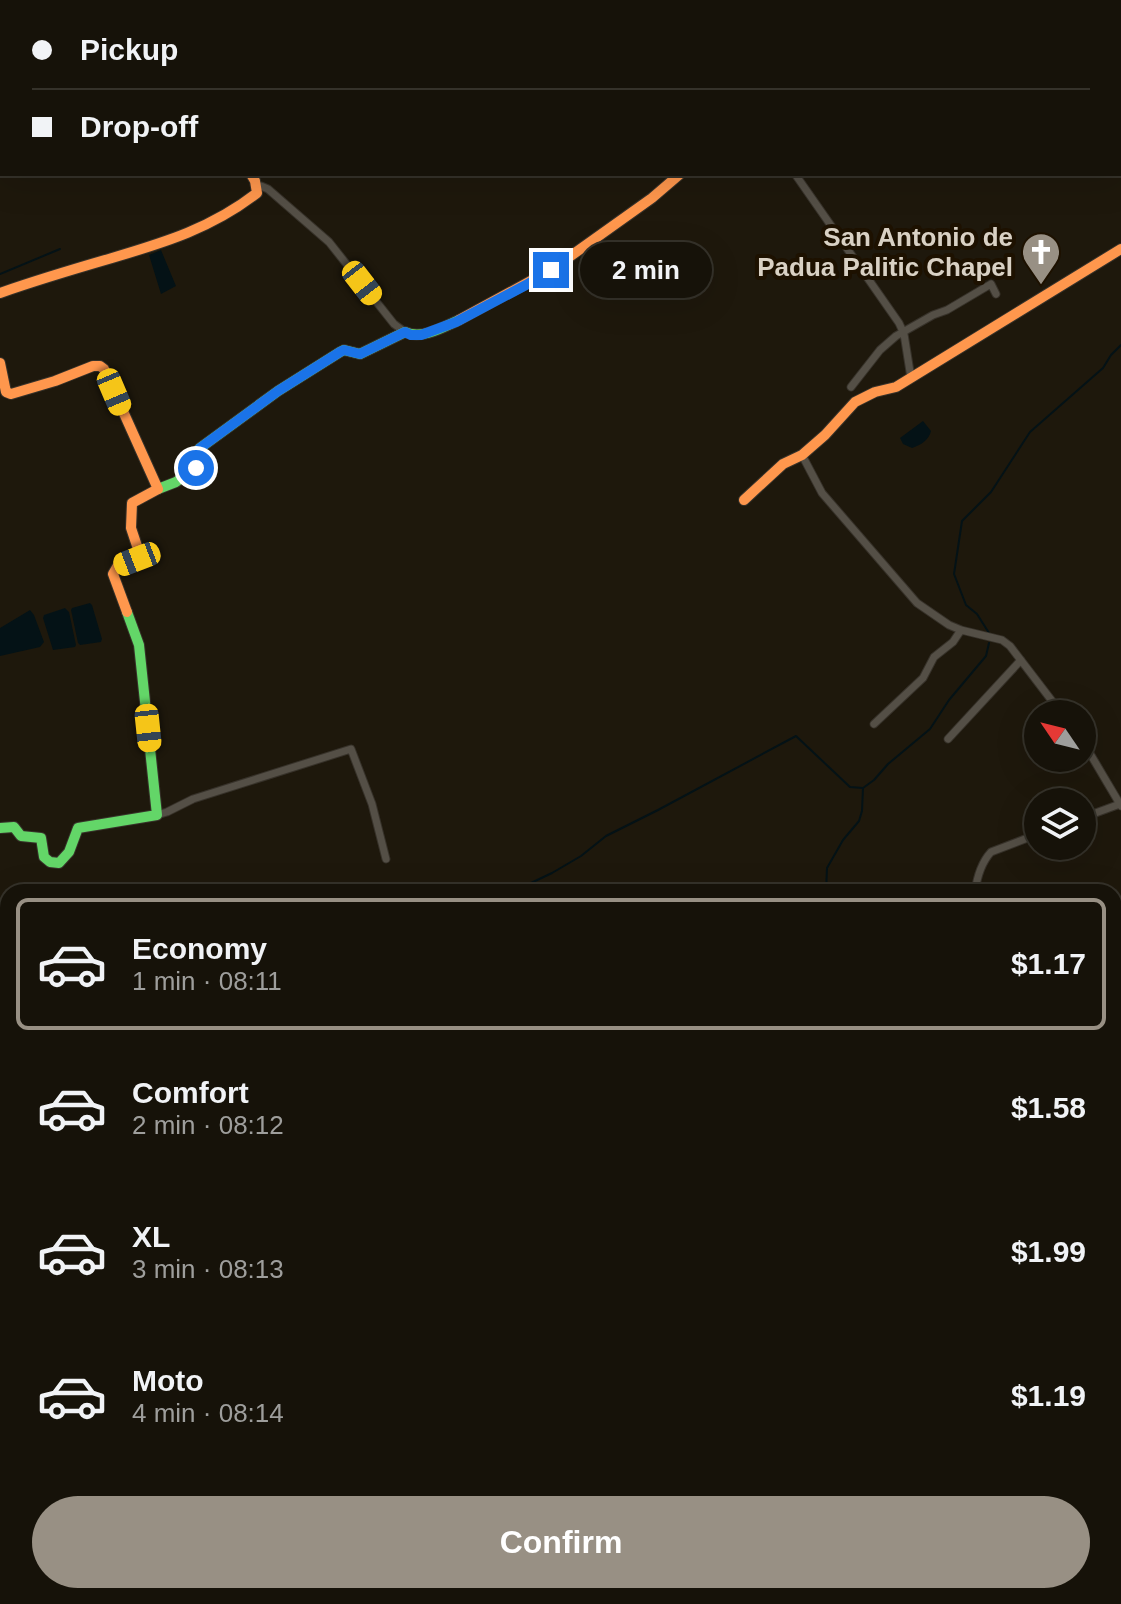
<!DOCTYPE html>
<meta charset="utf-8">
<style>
:root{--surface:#161209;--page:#1f1b12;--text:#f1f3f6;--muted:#9e9e9c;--line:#35322a;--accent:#989084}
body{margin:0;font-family:Helvetica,sans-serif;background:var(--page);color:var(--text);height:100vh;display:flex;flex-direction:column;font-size:30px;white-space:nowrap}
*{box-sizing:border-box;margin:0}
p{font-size:26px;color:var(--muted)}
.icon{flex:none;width:44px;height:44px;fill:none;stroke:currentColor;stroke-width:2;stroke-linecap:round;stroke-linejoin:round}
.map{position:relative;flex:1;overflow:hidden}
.side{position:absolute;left:0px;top:884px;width:1122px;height:720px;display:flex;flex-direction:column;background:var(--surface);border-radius:24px 24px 0 0;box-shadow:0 8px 32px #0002,0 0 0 2px var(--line)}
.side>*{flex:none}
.guide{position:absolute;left:0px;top:0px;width:1122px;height:176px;box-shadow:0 8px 32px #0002,0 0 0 2px var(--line);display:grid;align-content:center;height:176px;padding:0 32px;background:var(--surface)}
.needle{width:52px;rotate:305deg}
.controls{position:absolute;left:1024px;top:700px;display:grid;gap:16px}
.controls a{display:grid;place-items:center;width:72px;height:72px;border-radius:50%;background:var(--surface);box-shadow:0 8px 32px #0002,0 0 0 2px var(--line);font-size:40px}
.end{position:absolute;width:36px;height:36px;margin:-18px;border:10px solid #1a73e8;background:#fff;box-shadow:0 0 0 4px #fff}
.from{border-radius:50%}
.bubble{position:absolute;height:56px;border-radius:28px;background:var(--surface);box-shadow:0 8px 32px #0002,0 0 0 2px var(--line);font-size:26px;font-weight:600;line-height:56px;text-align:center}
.car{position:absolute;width:24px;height:48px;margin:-24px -12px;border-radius:10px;box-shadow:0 0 6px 2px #0007;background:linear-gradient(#f5c518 24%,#345 0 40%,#f5c518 0 76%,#345 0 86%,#f5c518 0)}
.guide b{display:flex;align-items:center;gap:28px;height:76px;font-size:30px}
.guide b+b{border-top:2px solid var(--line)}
.guide i{width:20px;height:20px;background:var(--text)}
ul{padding:14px 0 0;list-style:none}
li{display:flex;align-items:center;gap:24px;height:132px;margin:0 16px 12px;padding:0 16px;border:4px solid transparent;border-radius:12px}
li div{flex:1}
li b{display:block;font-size:30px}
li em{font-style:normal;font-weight:600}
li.on{border-color:var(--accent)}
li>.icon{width:72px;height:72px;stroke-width:1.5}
.primary-button{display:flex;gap:16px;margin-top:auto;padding:16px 32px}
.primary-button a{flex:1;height:92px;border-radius:48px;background:var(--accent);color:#fff;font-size:32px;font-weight:600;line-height:92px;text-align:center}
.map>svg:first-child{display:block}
.water{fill:#041216}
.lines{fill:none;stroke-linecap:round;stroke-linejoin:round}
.stream{stroke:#041216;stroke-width:2}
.street-casing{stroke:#37322a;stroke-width:9}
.fast-casing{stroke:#37322a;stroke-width:12}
.slow-casing{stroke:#37322a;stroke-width:12}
.jam-casing{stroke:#37322a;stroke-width:12}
.street{stroke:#544f46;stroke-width:7}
.fast{stroke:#63d668;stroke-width:10}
.slow{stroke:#ff974d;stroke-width:10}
.jam{stroke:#b3261e;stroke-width:10}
.route{stroke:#1a73e8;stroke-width:10}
.labels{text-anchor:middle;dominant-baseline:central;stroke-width:8;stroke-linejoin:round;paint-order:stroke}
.poi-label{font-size:26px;font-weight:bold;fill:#d9d1c4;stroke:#1d1100;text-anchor:end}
</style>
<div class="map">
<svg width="1121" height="1604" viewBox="0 0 1121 1604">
<rect width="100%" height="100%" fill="#1e180c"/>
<path class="water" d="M161,250L176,286L161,294L149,255Z
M923,421L931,431C929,440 921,445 912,448L903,444L900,438Z
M90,603L92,605L102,639L101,642L80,645L78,643L71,610L72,608Z
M65,608L69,612L76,645L75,647L53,650L43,618L44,615Z
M30,610L34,615L44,642L40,647L0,656V628Z"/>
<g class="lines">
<path class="stream" d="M0,274L60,249
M989,633L977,614L966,605L954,574L962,521L991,492L1030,432L1103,368L1111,355L1121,345
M512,892L552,873L581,856L606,836L658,810L796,736L850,787L863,788L874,780L888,764L930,729L949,700L986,656L989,643
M826,892L827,868L843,840L859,821L862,811L863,788
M0,1241L8,1237
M547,1603L558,1596"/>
<g class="street-casing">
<path id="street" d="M700,0L702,2
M795,174L899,323L904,334L911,378
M257,187L261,186L268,189L329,242L394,324L405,332
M851,387L880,350L896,336L933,315L947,310L991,284L996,294
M802,455L822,493L917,603L949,625L961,630L1002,640L1010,646L1062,714
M874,724L923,678L934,657L953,642L961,630
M948,739L1021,660
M1082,740L1121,806
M157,815L167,812L193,799L351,749L372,804L386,859
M1082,818L1120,804
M975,892C977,877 981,863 991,852L1038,834
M1114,1470L1121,1485
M1114,1541L1121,1539
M252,1596L259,1604
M599,1596L605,1604
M990,1604L1005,1596"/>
</g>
<g class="fast-casing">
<path id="fast" d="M158,489L176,482L196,468L193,456L200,448L278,391L340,352L344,350L360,354L405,332C422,340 443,327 459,320
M0,828L14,827L21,836L41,838L44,857L50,862L59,863L69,852L78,828L157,815L139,645L127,612
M1114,1075L1121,1067"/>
</g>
<g class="slow-casing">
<path id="slow" d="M0,293C37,280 74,269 112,258C166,242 212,228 257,193L255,181L251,174
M459,320L551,270L652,198L680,174
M0,363L6,392L11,394L55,381L93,366H100L104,369L158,489L132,503L131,528L140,555L134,561L117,567L113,574L127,612
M744,500L783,464L802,455L825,435L855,402L875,392L896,387L1121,249"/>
</g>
<g class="jam-casing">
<path id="jam" d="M172,0L174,2
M539,1604L548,1596"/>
</g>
<use href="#street" class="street"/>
<use href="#fast" class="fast"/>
<use href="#slow" class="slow"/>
<use href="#jam" class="jam"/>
</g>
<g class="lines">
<path class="route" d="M196,468L193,456L200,448L278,391L340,352L344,350L360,354L405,332L411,335H421L456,322L526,285L551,270"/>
</g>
<defs>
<g id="church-pin" transform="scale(2)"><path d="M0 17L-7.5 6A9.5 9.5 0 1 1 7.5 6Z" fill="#989084" stroke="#1d1100"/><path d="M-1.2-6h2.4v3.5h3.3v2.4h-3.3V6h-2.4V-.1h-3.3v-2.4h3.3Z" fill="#fff"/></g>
</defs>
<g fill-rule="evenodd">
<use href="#church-pin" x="1041" y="252"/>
</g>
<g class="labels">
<g class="poi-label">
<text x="1013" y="237">San Antonio de<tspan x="1013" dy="30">Padua Palitic Chapel</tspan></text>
</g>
</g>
</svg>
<div class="controls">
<a><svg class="needle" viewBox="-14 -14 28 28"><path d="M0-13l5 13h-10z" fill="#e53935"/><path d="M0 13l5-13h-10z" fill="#9e9e9c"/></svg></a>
<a><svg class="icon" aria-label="layers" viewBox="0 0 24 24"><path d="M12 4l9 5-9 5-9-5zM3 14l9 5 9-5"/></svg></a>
</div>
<i class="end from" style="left:196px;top:468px"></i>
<i class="end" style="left:551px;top:270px"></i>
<div class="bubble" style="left:580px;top:242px;width:132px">2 min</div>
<i class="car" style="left:362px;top:283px;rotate:142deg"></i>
<i class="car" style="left:114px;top:392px;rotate:157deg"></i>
<i class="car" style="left:137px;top:559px;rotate:249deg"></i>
<i class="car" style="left:148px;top:728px;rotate:174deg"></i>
<div class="guide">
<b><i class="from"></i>Pickup</b>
<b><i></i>Drop-off</b>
</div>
<section class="side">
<ul>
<li class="on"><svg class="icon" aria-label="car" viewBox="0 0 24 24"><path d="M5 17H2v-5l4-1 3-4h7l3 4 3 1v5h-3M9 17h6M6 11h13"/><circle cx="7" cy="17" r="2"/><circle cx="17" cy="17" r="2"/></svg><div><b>Economy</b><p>1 min · 08:11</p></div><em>$1.17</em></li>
<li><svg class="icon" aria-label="car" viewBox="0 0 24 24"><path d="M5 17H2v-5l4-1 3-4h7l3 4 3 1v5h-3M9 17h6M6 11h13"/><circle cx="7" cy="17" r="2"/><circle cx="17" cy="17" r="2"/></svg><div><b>Comfort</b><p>2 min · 08:12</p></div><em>$1.58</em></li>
<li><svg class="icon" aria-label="car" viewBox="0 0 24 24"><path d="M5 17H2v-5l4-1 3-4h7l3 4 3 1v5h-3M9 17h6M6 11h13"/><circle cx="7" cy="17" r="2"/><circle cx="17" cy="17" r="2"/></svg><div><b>XL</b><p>3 min · 08:13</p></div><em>$1.99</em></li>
<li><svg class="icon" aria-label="car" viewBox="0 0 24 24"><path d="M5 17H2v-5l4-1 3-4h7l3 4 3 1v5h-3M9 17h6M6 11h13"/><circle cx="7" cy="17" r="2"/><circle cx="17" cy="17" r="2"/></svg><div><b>Moto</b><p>4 min · 08:14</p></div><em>$1.19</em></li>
</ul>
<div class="primary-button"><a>Confirm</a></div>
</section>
</div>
